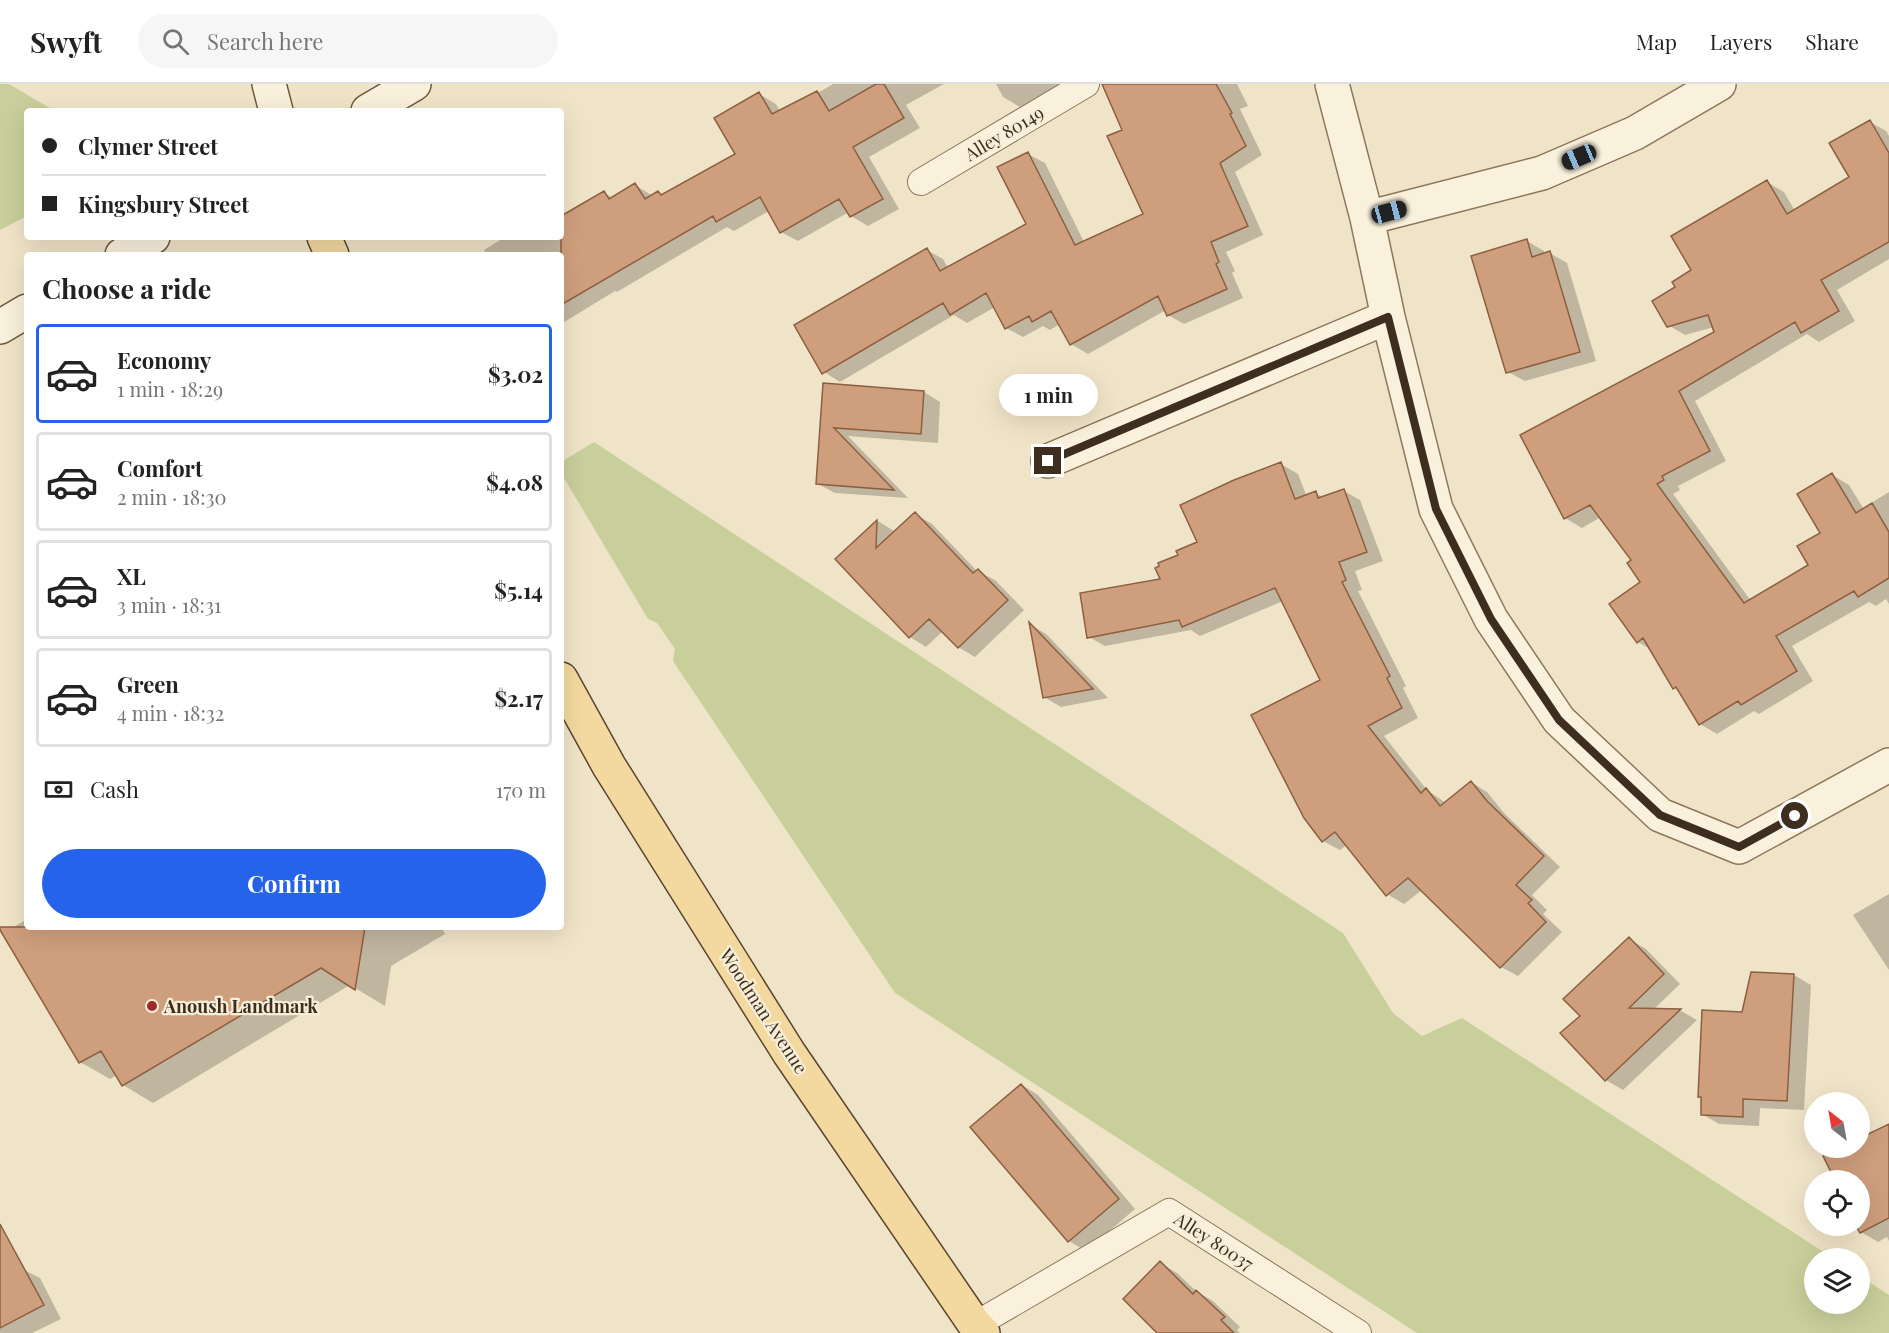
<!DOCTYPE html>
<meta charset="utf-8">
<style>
:root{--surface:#fff;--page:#f6f6f6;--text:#222;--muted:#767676;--line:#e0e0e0;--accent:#2563eb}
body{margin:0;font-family:"Playfair Display",serif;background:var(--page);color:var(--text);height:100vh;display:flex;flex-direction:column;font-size:22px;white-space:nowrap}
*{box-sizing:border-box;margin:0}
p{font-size:20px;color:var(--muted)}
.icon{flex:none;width:33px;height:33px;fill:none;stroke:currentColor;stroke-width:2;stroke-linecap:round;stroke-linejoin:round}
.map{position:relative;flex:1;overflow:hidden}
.panel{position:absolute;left:24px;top:168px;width:540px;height:678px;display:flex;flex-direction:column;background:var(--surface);border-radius:6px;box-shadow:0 6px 24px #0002}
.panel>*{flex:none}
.top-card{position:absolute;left:24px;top:24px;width:540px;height:132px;border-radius:6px;box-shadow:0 6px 24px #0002;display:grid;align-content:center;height:132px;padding:0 18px;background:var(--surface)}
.needle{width:39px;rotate:329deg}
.fabs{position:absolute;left:1804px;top:1008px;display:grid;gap:12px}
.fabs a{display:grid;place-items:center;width:66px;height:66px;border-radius:50%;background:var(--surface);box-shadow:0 6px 24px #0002;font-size:30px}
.end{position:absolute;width:27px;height:27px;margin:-14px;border:8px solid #3d2e20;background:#fff;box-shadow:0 0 0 3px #fff}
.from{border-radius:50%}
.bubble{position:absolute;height:42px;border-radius:21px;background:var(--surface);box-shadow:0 6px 24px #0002;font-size:20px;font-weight:700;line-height:42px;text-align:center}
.car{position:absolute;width:18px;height:36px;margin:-18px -9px;border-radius:8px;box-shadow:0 0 4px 2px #0007;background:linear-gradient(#222 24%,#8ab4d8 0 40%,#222 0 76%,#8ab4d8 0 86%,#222 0)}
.top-card b{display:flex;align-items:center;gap:21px;height:57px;font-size:22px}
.top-card b+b{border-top:2px solid var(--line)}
.top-card i{width:15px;height:15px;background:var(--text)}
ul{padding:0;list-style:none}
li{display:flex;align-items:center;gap:18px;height:99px;margin:0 12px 9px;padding:0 6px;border:3px solid var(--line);border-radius:6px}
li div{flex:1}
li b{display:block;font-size:22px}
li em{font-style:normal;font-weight:700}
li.active{border-color:var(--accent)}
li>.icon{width:54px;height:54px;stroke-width:1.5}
h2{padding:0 18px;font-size:27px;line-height:72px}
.pay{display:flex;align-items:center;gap:15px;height:66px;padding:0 18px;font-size:22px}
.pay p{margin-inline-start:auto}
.primary-button{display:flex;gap:12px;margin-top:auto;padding:12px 18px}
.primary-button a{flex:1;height:69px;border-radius:36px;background:var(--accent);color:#fff;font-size:24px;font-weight:700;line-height:69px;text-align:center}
header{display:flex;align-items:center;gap:36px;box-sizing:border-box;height:84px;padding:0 30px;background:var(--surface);border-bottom:2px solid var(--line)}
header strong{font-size:28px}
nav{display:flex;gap:33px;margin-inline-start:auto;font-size:21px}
.search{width:420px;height:54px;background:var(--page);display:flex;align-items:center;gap:15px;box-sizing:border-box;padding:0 21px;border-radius:33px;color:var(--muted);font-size:22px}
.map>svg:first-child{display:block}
.green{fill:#c9cf9b}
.shadow{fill:#0003}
.building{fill:#cf9f7d;stroke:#8d5f41;stroke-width:1.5}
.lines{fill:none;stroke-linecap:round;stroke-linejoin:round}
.service-casing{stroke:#8d765c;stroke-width:28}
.minor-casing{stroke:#8d765c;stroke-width:36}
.secondary-casing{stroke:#6f573f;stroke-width:36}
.primary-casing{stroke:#5b4430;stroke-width:36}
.service{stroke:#faf1dc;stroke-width:26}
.minor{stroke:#faf1dc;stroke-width:33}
.secondary{stroke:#faf1dc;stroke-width:33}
.primary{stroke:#f3d9a0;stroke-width:33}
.route{stroke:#3d2e20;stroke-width:8}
.poi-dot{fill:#9e2a2b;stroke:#f7eed8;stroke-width:2}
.labels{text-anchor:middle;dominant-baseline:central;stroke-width:4.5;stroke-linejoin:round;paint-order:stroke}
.street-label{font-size:18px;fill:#3d2e20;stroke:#f7eed8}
.poi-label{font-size:18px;font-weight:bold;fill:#3d2e20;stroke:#f7eed8;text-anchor:start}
</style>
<header>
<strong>Swyft</strong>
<div class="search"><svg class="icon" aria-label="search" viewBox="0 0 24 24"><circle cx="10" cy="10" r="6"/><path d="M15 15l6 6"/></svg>Search here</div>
<nav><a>Map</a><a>Layers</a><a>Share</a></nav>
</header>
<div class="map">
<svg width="1889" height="1249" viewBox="0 0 1889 1249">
<rect width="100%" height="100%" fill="#f0e4c8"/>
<path class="green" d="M0,0H9L55,27H27V132L0,146Z
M594,358L1343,849L1393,929L1422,952L1462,934L1833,1174H1815V1220H1860V1192L1889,1211V1249H1417L895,909L673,577L675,565L657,539L648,535L561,389V378Z"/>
<path class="shadow" d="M833,0H944L906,21L920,44L869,73L899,125L868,142L851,132L849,128L798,157L781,148L769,127L734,147L727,143L617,208L615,207L561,240V171H487L484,166L505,153H561V134L604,109L613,114L635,101L653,112L658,109L663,112L737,70L759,10L776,20L780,27L792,24Z
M996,0H1060L1020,23L1003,13Z
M1162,0H1237L1248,22L1240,25L1262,71L1235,88L1263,151L1226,168L1235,187L1232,189L1243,214L1184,240L1168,231L1166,226L1088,270L1071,260L1060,240L1050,246L1043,242L1023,253L1006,244L995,223L967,239L954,231L840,298L824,288L927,166L943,175L948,184L1028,140V70L1045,79L1084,158L1145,131L1124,47Z
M1870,38L1886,47L1889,52V175L1837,206L1855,237L1819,258L1807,250L1695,317L1726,377L1678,402L1680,406L1673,410L1751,517L1810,481L1822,449L1832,391L1849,401L1863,424L1889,408V520L1886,515L1876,522L1869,518L1792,562L1813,597L1759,630L1754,627L1717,650L1700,640L1652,566L1638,558L1643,498L1633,476L1601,433L1582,444L1565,434L1716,248L1714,243L1685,251L1668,241L1677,204L1767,98L1784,108L1795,127L1851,94Z
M1527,157L1544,167L1545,170L1550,169L1567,179L1596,277L1525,297L1508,288Z
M824,301L924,308L940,318L938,359L848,352L908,414L835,409L818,400Z
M1281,380L1298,390L1307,413L1316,409L1324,414L1344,407L1360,416L1383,477L1355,487L1362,506L1358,507L1406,602L1403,604L1418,634L1384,652L1427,706L1446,719L1471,698L1487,708L1504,729L1560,783L1532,811L1547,826L1543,830L1562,848L1518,892L1501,883L1422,806L1404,820L1387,810L1347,761L1340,766L1323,757L1322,597L1283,517L1200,552L1191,546L1105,562L1089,553L1162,496L1180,471L1199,458Z
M915,430L932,440L977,487L995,496L1024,526L975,573L958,563L943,547L926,563L910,553L837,475L878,437L894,447V450Z
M1031,541L1046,550L1108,614L1061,623L1044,613Z
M1889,810V886L1853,831Z
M27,835V843H441L445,850L391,882L385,922L350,901L153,1019L123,1001L117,991L110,995L80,978L4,849Z
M1629,855L1646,865L1680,900L1653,926L1681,927L1697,936L1623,1006L1606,996L1562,949L1582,932Z
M1794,891L1811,901L1804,1026L1760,1024L1759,1042L1719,1040L1702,1030L1703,1014L1700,1012Z
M1022,1001L1038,1011L1135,1125L1086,1167L1069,1157Z
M1889,1042V1157L1887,1153L1878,1158L1861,1148L1858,1142H1860V1096H1836L1825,1072L1843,1064H1860V1056Z
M0,1174L40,1194L61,1235L32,1249H0Z
M1160,1179L1177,1189L1196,1207L1213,1217L1240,1243L1237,1246L1240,1249H1161Z"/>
<path class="building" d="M876,0H884L904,34L853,63L883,115L850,133L839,115L780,149L760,113L716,138L713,132L561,221V132L604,107L609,115L635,99L645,115L658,107L661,111L735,70L714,34L759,8L772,30L817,7L829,27Z
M1102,0H1216L1232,29L1230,30L1246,62L1220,79L1248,142L1211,158L1219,178L1216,180L1227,205L1167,232L1158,212L1070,261L1051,227L1032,238L1029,232L1005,245L986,209L950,231L943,219L822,290L794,241L927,164L940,187L1026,140L997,83L1028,68L1075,161L1143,130L1107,52L1122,46Z
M1870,36L1889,69V158L1821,196L1839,227L1801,249L1795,238L1679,307L1710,367L1662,392L1664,396L1657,400L1744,519L1808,481L1797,462L1820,449L1797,410L1832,389L1856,429L1872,419L1889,448V494L1858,513L1854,507L1776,552L1797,587L1741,621L1738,617L1699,641L1676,603L1673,605L1643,554L1637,559L1609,520L1640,498L1627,479L1631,476L1590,421L1564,435L1520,351L1714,248L1708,231L1667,243L1652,217L1675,203L1672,198L1691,186L1671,152L1767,96L1787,130L1849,93L1829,59Z
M1527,155L1532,173L1550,167L1580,268L1506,289L1471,172Z
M823,299L924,307L921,350L834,344L894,406L816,400Z
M1281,378L1295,415L1316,407L1318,414L1344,405L1367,468L1339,478L1346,496L1342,498L1390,592L1387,594L1402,624L1368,642L1421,709L1426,704L1440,722L1471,697L1487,717L1544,772L1516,801L1532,816L1528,819L1546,838L1500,884L1408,794L1386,812L1335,748L1322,758L1304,734L1251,631L1320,596L1275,504L1182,543L1179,536L1087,554L1080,509L1160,495L1155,484L1159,482L1158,479L1178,471L1176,467L1197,458L1180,421L1234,396Z
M915,428L973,489L978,485L1008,516L958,564L929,535L909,554L835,475L877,436L876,464Z
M1029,538L1093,605L1043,614Z
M0,843H365L355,906L321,884L122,1002L101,967L79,979L0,846Z
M1629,853L1664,890L1629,924L1681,925L1605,997L1560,949L1580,932L1563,915Z
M1751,888L1794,890L1787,1017L1743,1015V1033L1701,1031V1013H1698L1702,926L1742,928Z
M1021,1000L1119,1115L1068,1158L970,1043Z
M1889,1040V1134L1860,1149L1856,1142H1860V1096H1835L1823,1072L1840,1064H1860V1054Z
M0,1140L44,1221L0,1244Z
M1160,1177L1193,1210L1196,1206L1225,1233L1221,1236L1234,1249H1157L1123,1215Z"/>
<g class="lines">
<g class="service-casing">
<path id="service" d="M921,98L1086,0
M975,1241L1169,1128L1358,1249"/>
</g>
<g class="minor-casing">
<path id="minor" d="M1332,0L1367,134L1388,233L1436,425L1491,535L1559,636L1660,731L1739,763L1889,681
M1367,134L1542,89L1635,49L1719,0
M1048,377L1388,233"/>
</g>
<g class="secondary-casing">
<path id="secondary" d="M269,0L276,27
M368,27L414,0
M122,171L153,153
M0,243L27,227"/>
</g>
<g class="primary-casing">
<path id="primary" d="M324,153L332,171
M561,595L609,682L789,969L975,1241L983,1249"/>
</g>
<use href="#service" class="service"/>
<use href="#minor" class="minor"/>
<use href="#secondary" class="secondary"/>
<use href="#primary" class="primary"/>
</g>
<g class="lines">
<path class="route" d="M1048,377L1388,233L1436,425L1491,535L1559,636L1660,731L1739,763L1795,732"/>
</g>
<circle class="poi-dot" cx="152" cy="922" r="6"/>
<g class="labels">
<g class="street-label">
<text transform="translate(1004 49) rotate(-31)">Alley 80149</text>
<text transform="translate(764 927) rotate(57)">Woodman Avenue</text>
<text transform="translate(1214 1157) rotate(33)">Alley 80037</text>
</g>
<g class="poi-label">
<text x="164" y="922">Anoush Landmark</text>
</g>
</g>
</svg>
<div class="fabs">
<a><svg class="needle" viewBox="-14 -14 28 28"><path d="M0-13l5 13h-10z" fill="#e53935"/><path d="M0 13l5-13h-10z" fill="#767676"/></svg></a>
<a><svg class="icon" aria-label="locate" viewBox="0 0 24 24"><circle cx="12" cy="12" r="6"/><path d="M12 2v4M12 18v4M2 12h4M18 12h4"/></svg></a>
<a><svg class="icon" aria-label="layers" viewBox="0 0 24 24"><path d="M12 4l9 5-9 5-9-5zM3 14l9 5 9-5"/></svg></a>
</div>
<i class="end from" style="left:1795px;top:732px"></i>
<i class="end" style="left:1048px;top:377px"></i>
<div class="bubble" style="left:999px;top:290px;width:99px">1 min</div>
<i class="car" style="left:1579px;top:73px;rotate:247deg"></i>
<i class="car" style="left:1389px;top:128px;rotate:75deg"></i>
<div class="top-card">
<b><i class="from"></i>Clymer Street</b>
<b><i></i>Kingsbury Street</b>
</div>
<section class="panel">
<h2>Choose a ride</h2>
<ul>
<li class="active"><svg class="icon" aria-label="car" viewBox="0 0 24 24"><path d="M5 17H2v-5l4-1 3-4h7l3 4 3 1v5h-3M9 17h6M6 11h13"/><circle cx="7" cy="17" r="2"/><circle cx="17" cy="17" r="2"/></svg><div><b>Economy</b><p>1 min · 18:29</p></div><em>$3.02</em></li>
<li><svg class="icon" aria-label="car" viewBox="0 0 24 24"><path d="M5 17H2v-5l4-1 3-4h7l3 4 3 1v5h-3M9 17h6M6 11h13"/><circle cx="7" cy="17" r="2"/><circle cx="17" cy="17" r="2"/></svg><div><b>Comfort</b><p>2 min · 18:30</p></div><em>$4.08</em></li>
<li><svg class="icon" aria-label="car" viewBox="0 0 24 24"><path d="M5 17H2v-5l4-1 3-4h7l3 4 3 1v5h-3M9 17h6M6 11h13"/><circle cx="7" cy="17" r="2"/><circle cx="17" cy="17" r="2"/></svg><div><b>XL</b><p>3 min · 18:31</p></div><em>$5.14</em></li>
<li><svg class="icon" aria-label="car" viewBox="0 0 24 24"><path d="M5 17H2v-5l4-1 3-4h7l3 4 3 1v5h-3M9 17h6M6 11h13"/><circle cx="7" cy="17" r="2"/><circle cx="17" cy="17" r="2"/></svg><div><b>Green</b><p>4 min · 18:32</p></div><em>$2.17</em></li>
</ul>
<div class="pay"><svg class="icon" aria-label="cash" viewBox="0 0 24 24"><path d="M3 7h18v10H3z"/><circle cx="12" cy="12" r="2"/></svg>Cash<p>170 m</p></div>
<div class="primary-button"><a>Confirm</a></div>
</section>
</div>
